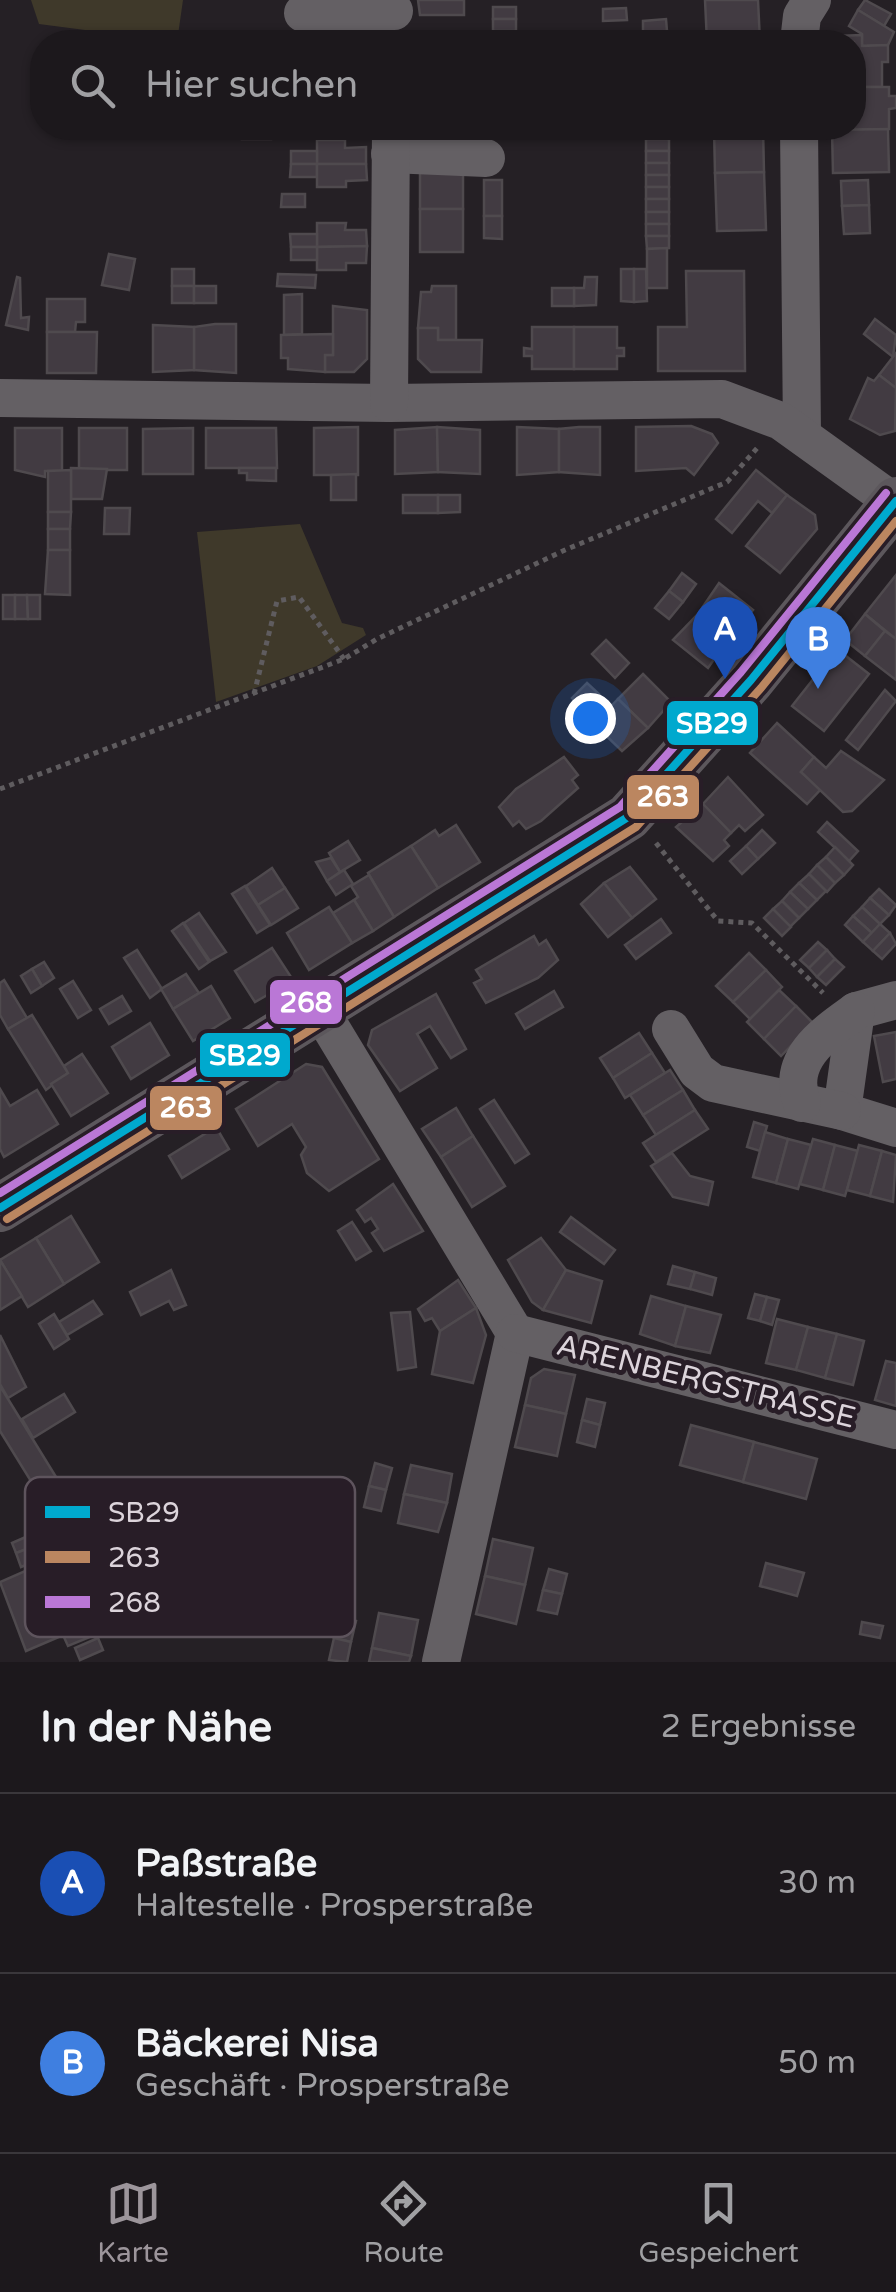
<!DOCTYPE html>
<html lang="de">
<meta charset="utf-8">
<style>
:root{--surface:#1c181c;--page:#252125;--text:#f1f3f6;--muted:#a0a0a3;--line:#3a373b;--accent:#9c959b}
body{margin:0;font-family:"Varela Round",sans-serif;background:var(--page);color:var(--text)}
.you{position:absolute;left:590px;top:718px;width:35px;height:35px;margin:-25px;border:8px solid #fff;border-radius:50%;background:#1a73e8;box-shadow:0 0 0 15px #1a73e833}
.badge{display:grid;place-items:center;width:65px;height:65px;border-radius:50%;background:var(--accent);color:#fff;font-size:32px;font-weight:700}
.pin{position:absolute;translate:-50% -82px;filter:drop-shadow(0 2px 5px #0008)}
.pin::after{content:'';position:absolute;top:52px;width:35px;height:30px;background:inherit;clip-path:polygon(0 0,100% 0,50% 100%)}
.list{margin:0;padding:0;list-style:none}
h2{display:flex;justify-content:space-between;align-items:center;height:130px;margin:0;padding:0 40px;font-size:42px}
h2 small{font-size:32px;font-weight:400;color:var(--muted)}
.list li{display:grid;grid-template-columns:65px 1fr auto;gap:30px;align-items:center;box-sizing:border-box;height:180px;padding:0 40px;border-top:2px solid var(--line)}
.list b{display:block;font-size:38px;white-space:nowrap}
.list p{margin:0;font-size:32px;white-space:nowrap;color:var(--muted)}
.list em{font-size:32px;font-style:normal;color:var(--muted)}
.icon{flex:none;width:55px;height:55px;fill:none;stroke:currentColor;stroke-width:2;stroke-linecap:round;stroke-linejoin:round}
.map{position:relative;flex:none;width:896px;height:1662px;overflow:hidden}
.search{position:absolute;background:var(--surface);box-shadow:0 2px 8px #0004;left:30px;right:30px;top:30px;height:110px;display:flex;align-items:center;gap:25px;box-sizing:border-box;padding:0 35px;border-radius:40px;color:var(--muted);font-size:38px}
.sheet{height:490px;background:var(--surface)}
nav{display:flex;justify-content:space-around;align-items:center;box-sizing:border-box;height:140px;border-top:2px solid var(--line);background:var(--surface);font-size:28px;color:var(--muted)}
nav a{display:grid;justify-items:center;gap:5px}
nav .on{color:var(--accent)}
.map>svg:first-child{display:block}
.green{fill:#3f392a}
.building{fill:#423b42;stroke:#4f4a4e;stroke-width:2.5}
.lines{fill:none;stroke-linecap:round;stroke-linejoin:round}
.path{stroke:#5f5c5f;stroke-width:5;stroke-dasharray:5 5;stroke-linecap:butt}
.minor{stroke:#646064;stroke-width:38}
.major{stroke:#5c575c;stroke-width:48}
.bus-1-casing{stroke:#281d27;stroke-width:15}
.bus-2-casing{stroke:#281d27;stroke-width:15}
.bus-3-casing{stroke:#281d27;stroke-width:15}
.bus-1{stroke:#00a9ce;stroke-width:8}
.bus-2{stroke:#bb8660;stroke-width:8}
.bus-3{stroke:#ba77d6;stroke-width:8}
.labels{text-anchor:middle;stroke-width:10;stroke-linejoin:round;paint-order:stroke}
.street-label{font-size:30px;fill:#dcd4db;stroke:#281d27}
.key{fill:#281d27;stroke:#5e545d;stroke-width:2.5}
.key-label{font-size:28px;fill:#dcd4db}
.line-badge{stroke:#281d27;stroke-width:4}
.badge-label{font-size:28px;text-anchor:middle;font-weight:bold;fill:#fff}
</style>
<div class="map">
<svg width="896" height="1662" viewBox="0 0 896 1662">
<rect width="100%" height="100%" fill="#252025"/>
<g class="green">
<polygon points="31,0 183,0 177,42 39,24"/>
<polygon points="300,524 342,623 363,628 366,635 317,666 216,702 197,532"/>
</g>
<g class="building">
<polygon points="418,0 464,0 464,15 420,15"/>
<polygon points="705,0 758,0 760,42 707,42"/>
<polygon points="865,0 891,14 884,26 858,10"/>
<rect x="493" y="7" width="23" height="12"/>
<polygon points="626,8 627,20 603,21 603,9"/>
<polygon points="858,10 894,32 888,45 862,46 862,34 849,26"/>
<polygon points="305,19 345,19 346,42 305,42"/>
<rect x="493" y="19" width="23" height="12"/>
<polygon points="666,19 667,31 643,32 643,21"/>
<polygon points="667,31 667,42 644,42 643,32"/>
<rect x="269" y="34" width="36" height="8"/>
<polygon points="862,35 862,46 888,45 888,62 882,62 882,87 854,87 854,42 836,42 836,36"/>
<polygon points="854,87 889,87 889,96 896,96 896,108 889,109 889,129 839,130 854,128"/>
<rect x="242" y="128" width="29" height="11"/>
<polygon points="420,128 465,128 465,133 435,136 420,133"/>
<rect x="646" y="128" width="23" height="11"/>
<polygon points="714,128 763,128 764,172 715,173"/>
<polygon points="888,129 889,172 833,173 832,130"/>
<rect x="646" y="139" width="23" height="12"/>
<polygon points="317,140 345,140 345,148 366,147 366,164 317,164"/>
<rect x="291" y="151" width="26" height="13"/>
<rect x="646" y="151" width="23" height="12"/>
<rect x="646" y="163" width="23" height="12"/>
<polygon points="291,164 317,164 317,177 290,177"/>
<polygon points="317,164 366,164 367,180 346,181 346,187 317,187"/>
<rect x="420" y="167" width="43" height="42"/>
<polygon points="764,172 766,230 717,231 715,173"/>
<rect x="646" y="175" width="23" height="12"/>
<rect x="484" y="180" width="18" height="36"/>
<polygon points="868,180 869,205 842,206 841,181"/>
<rect x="646" y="187" width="23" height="12"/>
<polygon points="282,194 305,194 305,207 281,207"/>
<rect x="646" y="199" width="23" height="13"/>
<polygon points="869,205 870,233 844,234 842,206"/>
<rect x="420" y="209" width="43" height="43"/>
<rect x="646" y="212" width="23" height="12"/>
<polygon points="484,216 502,216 502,239 484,238"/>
<polygon points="317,223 346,223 345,230 366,230 367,246 317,247"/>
<rect x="646" y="224" width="23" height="12"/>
<polygon points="290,234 317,234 317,247 291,247"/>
<polygon points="646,236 669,236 669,248 647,249"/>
<polygon points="367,246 366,263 346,263 346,270 317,270 317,247"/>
<rect x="291" y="247" width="26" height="13"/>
<polygon points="667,248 667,288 647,288 647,249"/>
<polygon points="109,254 135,259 129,290 102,285"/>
<rect x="172" y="269" width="22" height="17"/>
<polygon points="621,269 634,269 634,302 621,301"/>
<polygon points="634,269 646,269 647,301 634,302"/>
<polygon points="686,271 744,271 745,371 658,371 658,327 687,327"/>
<polygon points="278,274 316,275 315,288 277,286"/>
<polygon points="17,277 20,278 21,318 29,317 28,330 6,325"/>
<polygon points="585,277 597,277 596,305 574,306 574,288 584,288"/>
<rect x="172" y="286" width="22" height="17"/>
<rect x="194" y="286" width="22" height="17"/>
<polygon points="432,286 456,286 456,340 438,340 438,328 418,328 421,292 431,292"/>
<rect x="552" y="288" width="22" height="18"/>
<polygon points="302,294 302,334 284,335 284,295"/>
<polygon points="47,299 85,299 85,322 76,322 75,332 47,332"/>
<polygon points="333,306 367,310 367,359 354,372 325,372 325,355 333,355"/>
<polygon points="875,319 896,335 893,357 864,334"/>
<polygon points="215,324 236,324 236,373 194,370 194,327"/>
<polygon points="153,325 194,327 194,370 153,372"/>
<polygon points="532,327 574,327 574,369 532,369 532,356 524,356 524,348 532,349"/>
<polygon points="574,327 617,327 617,348 624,348 624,356 617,356 617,369 574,369"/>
<polygon points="418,328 438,328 438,340 482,340 481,372 431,372 418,359"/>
<polygon points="47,332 97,332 96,373 47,373"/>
<polygon points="333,334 333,355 325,355 325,372 288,369 288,358 281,358 281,335"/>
<polygon points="896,353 896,388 879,375"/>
<polygon points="879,375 896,388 895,431 880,435 850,419 868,378 874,381"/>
<polygon points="691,426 712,434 718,443 694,475 686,468 636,471 636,427"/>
<polygon points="358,427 358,475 314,475 314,428"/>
<polygon points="437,427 438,472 395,474 395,430"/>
<polygon points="437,427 480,430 480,474 438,472"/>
<polygon points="517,427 559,429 559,472 517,475"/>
<polygon points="579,427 600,427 600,475 559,472 559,429"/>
<polygon points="15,428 62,428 62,471 45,471 45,477 15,470"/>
<rect x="79" y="428" width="48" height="42"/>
<polygon points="193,428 193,474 143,474 143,429"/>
<polygon points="206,428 276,428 277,468 206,468"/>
<polygon points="71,468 107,469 102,499 71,499"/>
<polygon points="239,468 276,468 276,481 247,480 247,473 239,473"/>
<polygon points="71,470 71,512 48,512 48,471"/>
<polygon points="756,470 787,495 772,513 758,501 732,533 716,519"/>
<polygon points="356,474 356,500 331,500 331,475"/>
<rect x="403" y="495" width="35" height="18"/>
<polygon points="438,495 460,495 460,512 438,513"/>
<polygon points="787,495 815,515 817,529 780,573 746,546"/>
<polygon points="105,508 130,508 129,534 104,534"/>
<polygon points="48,512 71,512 70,529 48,529"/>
<rect x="48" y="529" width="22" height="21"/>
<polygon points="48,550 70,550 70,595 45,594"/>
<polygon points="682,573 696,584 683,602 669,591"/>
<polygon points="896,575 896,639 865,614"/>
<polygon points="719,583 753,610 729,638 698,614"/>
<polygon points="669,591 683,602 669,619 655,608"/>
<rect x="3" y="595" width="12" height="24"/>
<polygon points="15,595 27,595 28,619 15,619"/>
<polygon points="27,595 40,595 40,619 28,619"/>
<polygon points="698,614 729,638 708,668 673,640"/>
<polygon points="865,614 885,631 865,656 845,640"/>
<polygon points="885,631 896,639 896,680 865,656"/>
<polygon points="606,640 629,663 615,678 592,654"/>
<polygon points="837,649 869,674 824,731 792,706"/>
<polygon points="643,674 671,702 648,728 618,699"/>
<polygon points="587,683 599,694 584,711 572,698"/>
<polygon points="885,690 896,701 858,750 846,740"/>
<polygon points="618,699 648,728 622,751 594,724"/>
<polygon points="777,723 814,757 801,772 821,789 807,804 750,753"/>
<polygon points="841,751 884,780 852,811 843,812 801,772 814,757 826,768"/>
<polygon points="564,757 578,775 572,780 578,788 541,821 526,829 519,821 513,826 499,807 516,789"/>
<polygon points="728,777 763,815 745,831 739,825 731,833 703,804"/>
<polygon points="703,804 731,833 724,840 729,846 713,861 676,827"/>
<polygon points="827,822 858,851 849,861 818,832"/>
<polygon points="456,825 480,862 438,888 411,846 435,830 439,836"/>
<polygon points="762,830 775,843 758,859 746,846"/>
<polygon points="348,841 360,860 340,872 329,853"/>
<polygon points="411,846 438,888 394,917 368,873"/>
<polygon points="746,846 758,859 742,874 730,861"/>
<polygon points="835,847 853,865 844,875 826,857"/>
<polygon points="826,857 844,875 835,883 817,865"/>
<polygon points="331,858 340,872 327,881 316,862"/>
<polygon points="817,865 835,883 827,892 809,874"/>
<polygon points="630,867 656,899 632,918 604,883"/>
<polygon points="272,868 285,888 258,905 246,886"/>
<polygon points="344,870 353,884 336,895 327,881"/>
<polygon points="809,874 826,891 817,900 799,883"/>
<polygon points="369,875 394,917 373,931 354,900 358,897 351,886"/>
<polygon points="604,883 632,918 608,937 581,904"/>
<polygon points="799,883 817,900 808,909 790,892"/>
<polygon points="245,886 270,925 257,933 232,894"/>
<polygon points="285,888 298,908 271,925 258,905"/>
<polygon points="879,889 896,905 889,915 870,898"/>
<polygon points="790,892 808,909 799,918 782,901"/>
<polygon points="870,898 889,915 880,924 862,907"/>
<polygon points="354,900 373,931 352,943 333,913"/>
<polygon points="782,901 799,918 790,927 773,909"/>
<polygon points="329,907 352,943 309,970 287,933"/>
<polygon points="862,907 880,924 872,933 853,916"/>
<polygon points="773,909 791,927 782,936 764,918"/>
<polygon points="199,913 226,952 210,961 184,923"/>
<polygon points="853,916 872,933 863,942 845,925"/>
<polygon points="661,919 671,933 636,959 625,945"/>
<polygon points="183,923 209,962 199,969 172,931"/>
<polygon points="880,924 890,933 873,951 863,942"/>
<polygon points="890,933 896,944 882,959 873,951"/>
<polygon points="534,936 539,945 546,940 558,960 538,978 486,1003 474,983 482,979 476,970"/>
<polygon points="818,942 827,950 809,968 800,960"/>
<polygon points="272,948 293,980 255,1002 235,971"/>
<polygon points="137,950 162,989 150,998 124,958"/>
<polygon points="827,950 835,959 817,977 809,968"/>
<polygon points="749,953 766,970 733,1002 716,986"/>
<polygon points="835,959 844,967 826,985 817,977"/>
<polygon points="44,962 54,978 42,986 32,969"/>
<polygon points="32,969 42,986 31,993 21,976"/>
<polygon points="766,970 782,987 750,1019 733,1002"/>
<polygon points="186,974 199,993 173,1009 161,989"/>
<polygon points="4,980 27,1018 8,1029 0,1015 0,983"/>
<polygon points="73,981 91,1010 78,1018 60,989"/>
<polygon points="211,986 230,1018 193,1041 173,1009"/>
<polygon points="779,990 796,1006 764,1039 747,1022"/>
<polygon points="554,991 563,1007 525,1029 516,1014"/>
<polygon points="436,994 466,1049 451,1058 430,1026 417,1034 437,1068 400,1091 368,1045 372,1030"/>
<polygon points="122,996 131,1011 109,1024 100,1009"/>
<polygon points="796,1006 813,1023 781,1056 764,1039"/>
<polygon points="32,1015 68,1073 46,1090 8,1029"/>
<polygon points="150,1023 169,1055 131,1079 112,1047"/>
<polygon points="896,1032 896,1079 883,1082 874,1036"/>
<polygon points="639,1033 652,1053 613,1078 600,1058"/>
<polygon points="652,1053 665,1073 625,1098 613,1078"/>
<polygon points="82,1054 108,1093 71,1116 51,1084 68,1073 64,1066"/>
<polygon points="306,1064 322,1067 379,1159 329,1191 307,1173 301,1155 306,1147 292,1124 258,1146 236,1109"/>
<polygon points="670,1070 683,1090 643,1115 630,1095"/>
<polygon points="0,1089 10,1106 37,1090 58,1124 4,1157 0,1149"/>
<polygon points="683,1090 695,1110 656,1135 643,1115"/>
<polygon points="494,1100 529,1154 515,1163 480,1109"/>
<polygon points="456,1108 473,1136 441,1157 422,1129"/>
<polygon points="695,1110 708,1129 656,1162 643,1143"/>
<polygon points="754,1122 767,1126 760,1151 747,1147"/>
<polygon points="216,1127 229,1149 182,1178 169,1156"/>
<polygon points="765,1132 788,1139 776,1183 753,1177"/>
<polygon points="473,1136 505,1186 472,1207 441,1157"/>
<polygon points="788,1139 811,1145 798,1189 776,1183"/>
<polygon points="813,1139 835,1145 823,1190 800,1184"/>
<polygon points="835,1145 858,1151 845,1196 823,1190"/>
<polygon points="859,1145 882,1151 870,1196 847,1190"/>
<polygon points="882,1151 896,1155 893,1202 870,1196"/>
<polygon points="672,1153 690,1176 713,1182 708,1205 673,1197 660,1179 651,1166"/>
<polygon points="393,1184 423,1231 384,1251 372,1233 378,1229 371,1218 365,1222 357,1210"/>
<polygon points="71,1216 99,1262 64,1284 36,1238"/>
<polygon points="571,1217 615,1250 604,1264 560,1232"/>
<polygon points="352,1222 371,1251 356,1260 338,1231"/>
<polygon points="36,1238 64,1284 28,1307 0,1260"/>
<polygon points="541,1238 566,1270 543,1310 532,1302 508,1260"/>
<polygon points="0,1260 22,1296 0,1310"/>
<polygon points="673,1266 695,1272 690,1289 668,1284"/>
<polygon points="171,1270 186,1305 174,1310 169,1301 141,1315 130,1292"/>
<polygon points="566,1270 602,1281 591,1323 543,1310"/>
<polygon points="695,1272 716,1278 712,1295 690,1289"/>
<polygon points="458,1280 476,1308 440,1331 432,1318 425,1321 418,1309"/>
<polygon points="755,1294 767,1297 760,1321 748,1318"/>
<polygon points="651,1296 686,1306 675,1346 640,1334"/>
<polygon points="767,1297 779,1300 772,1325 760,1321"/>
<polygon points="93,1301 102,1314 67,1335 59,1322"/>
<polygon points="686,1306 721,1315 710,1353 675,1346"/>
<polygon points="476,1308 486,1335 473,1383 432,1374 440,1331"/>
<polygon points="410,1312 416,1367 398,1370 391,1313"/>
<polygon points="54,1314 69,1339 54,1349 39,1324"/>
<polygon points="777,1319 808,1327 796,1370 766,1363"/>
<polygon points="808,1327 837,1334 825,1378 796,1370"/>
<polygon points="837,1334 864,1341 853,1385 825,1378"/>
<polygon points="0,1335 26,1387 8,1398 0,1384"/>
<polygon points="886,1361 896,1363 896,1406 875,1400"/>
<polygon points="544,1369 575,1375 566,1414 525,1405 531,1378"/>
<polygon points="0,1386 64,1490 42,1499 0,1431"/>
<polygon points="64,1394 75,1412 33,1438 22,1419"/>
<polygon points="587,1399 605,1403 600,1425 582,1420"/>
<polygon points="525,1405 566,1414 557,1456 515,1447"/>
<polygon points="582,1420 600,1425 595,1447 577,1442"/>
<polygon points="691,1425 754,1442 743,1482 680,1465"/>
<polygon points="754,1442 817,1459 806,1499 743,1482"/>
<polygon points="375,1463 392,1468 386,1490 369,1486"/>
<polygon points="411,1465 452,1474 447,1503 404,1494"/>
<polygon points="369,1486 386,1490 381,1511 364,1507"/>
<polygon points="404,1494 447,1503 438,1532 398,1523"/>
<polygon points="35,1533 40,1544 16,1553 12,1543"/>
<polygon points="493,1539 533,1548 525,1585 485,1576"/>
<polygon points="40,1544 45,1557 21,1567 16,1553"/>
<polygon points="766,1563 804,1573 797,1596 760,1586"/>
<polygon points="39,1565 68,1633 26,1651 0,1582"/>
<polygon points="549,1569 567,1574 562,1594 543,1590"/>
<polygon points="485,1576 525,1585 516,1624 476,1614"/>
<polygon points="543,1590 562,1594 557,1614 538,1610"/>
<polygon points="379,1613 418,1620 411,1656 372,1648"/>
<polygon points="339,1617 356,1621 351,1642 334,1638"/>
<polygon points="862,1622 883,1626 880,1638 860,1634"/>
<polygon points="87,1625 92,1636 68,1646 63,1635"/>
<polygon points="98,1638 103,1650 80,1660 75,1648"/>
<polygon points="334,1638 351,1642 347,1662 329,1660"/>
<polygon points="372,1648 411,1656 409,1662 369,1662"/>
</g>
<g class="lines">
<g class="path">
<polyline points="254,694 277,601 299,597 344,659"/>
<polyline points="0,789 344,659 377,639 565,550 727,482 759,446"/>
<polyline points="656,843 718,921 752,923 823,993"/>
</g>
<g class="minor">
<polyline points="303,13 394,11"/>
<polyline points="799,42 802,16 812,0"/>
<polyline points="799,128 802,434"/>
<polyline points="390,154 486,158"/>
<polyline points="0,398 389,403 722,399 781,421 895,503"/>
<polyline points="389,403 391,128"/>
<polyline points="896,1000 856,1011 842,1111 896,1128"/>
<polyline points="320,1010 515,1333 441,1662"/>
<polyline points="671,1029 697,1071 713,1083 842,1111"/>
<path d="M802,1103C786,1059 824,1034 856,1011"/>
<polyline points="515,1333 896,1430"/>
</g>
<polyline class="major" points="0,1208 628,817 751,680 896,501"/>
<defs>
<polyline id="bus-1" points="0,1208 628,817 751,680 896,501"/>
<polyline id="bus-2" points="7,1219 636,827 761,688 896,521"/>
<polyline id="bus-3" points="0,1193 620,807 741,672 886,493"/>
</defs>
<use href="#bus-1" class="bus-1-casing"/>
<use href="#bus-2" class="bus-2-casing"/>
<use href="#bus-3" class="bus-3-casing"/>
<use href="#bus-1" class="bus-1"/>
<use href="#bus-2" class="bus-2"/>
<use href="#bus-3" class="bus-3"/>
</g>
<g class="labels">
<g class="street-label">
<text transform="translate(706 1381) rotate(14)" y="10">ARENBERGSTRASSE</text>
</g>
</g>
<rect x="25" y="1477" width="330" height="160" rx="15" class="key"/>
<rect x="45" y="1506" width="45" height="12" fill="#00a9ce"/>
<rect x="45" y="1551" width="45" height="12" fill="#bb8660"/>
<rect x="45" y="1596" width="45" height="12" fill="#ba77d6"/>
<g class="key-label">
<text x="108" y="1522">SB29</text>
<text x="108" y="1567">263</text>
<text x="108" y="1612">268</text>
</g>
<g class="line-badge">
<rect x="665" y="699" width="95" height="48" rx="10" fill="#00a9ce"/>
<rect x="625" y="773" width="76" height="48" rx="10" fill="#bb8660"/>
<rect x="268" y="978" width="76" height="48" rx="10" fill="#ba77d6"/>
<rect x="198" y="1031" width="94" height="48" rx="10" fill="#00a9ce"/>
<rect x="148" y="1084" width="76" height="48" rx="10" fill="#bb8660"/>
</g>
<g class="badge-label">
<text x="712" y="733">SB29</text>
<text x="663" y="806">263</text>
<text x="306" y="1012">268</text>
<text x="245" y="1065">SB29</text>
<text x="186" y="1117">263</text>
</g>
</svg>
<div class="you"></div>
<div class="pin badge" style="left:725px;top:679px;background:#1a4fb4">A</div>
<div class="pin badge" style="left:818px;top:689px;background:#3f7fe0">B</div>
<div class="search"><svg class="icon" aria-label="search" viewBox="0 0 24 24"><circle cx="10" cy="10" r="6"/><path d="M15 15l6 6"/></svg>Hier suchen</div>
</div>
<section class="sheet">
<h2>In der Nähe<small>2 Ergebnisse</small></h2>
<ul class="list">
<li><span class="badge" style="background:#1a4fb4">A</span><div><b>Paßstraße</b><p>Haltestelle · Prosperstraße</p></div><em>30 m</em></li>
<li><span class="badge" style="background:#3f7fe0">B</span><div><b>Bäckerei Nisa</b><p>Geschäft · Prosperstraße</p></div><em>50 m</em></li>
</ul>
</section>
<nav>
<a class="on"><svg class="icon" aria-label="map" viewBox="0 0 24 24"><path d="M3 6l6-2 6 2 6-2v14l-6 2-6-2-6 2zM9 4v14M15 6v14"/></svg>Karte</a>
<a><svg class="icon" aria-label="directions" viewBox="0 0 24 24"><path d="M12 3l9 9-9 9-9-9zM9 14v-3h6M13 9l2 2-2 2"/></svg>Route</a>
<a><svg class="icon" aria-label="saved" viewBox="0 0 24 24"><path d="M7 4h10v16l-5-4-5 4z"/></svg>Gespeichert</a>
</nav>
